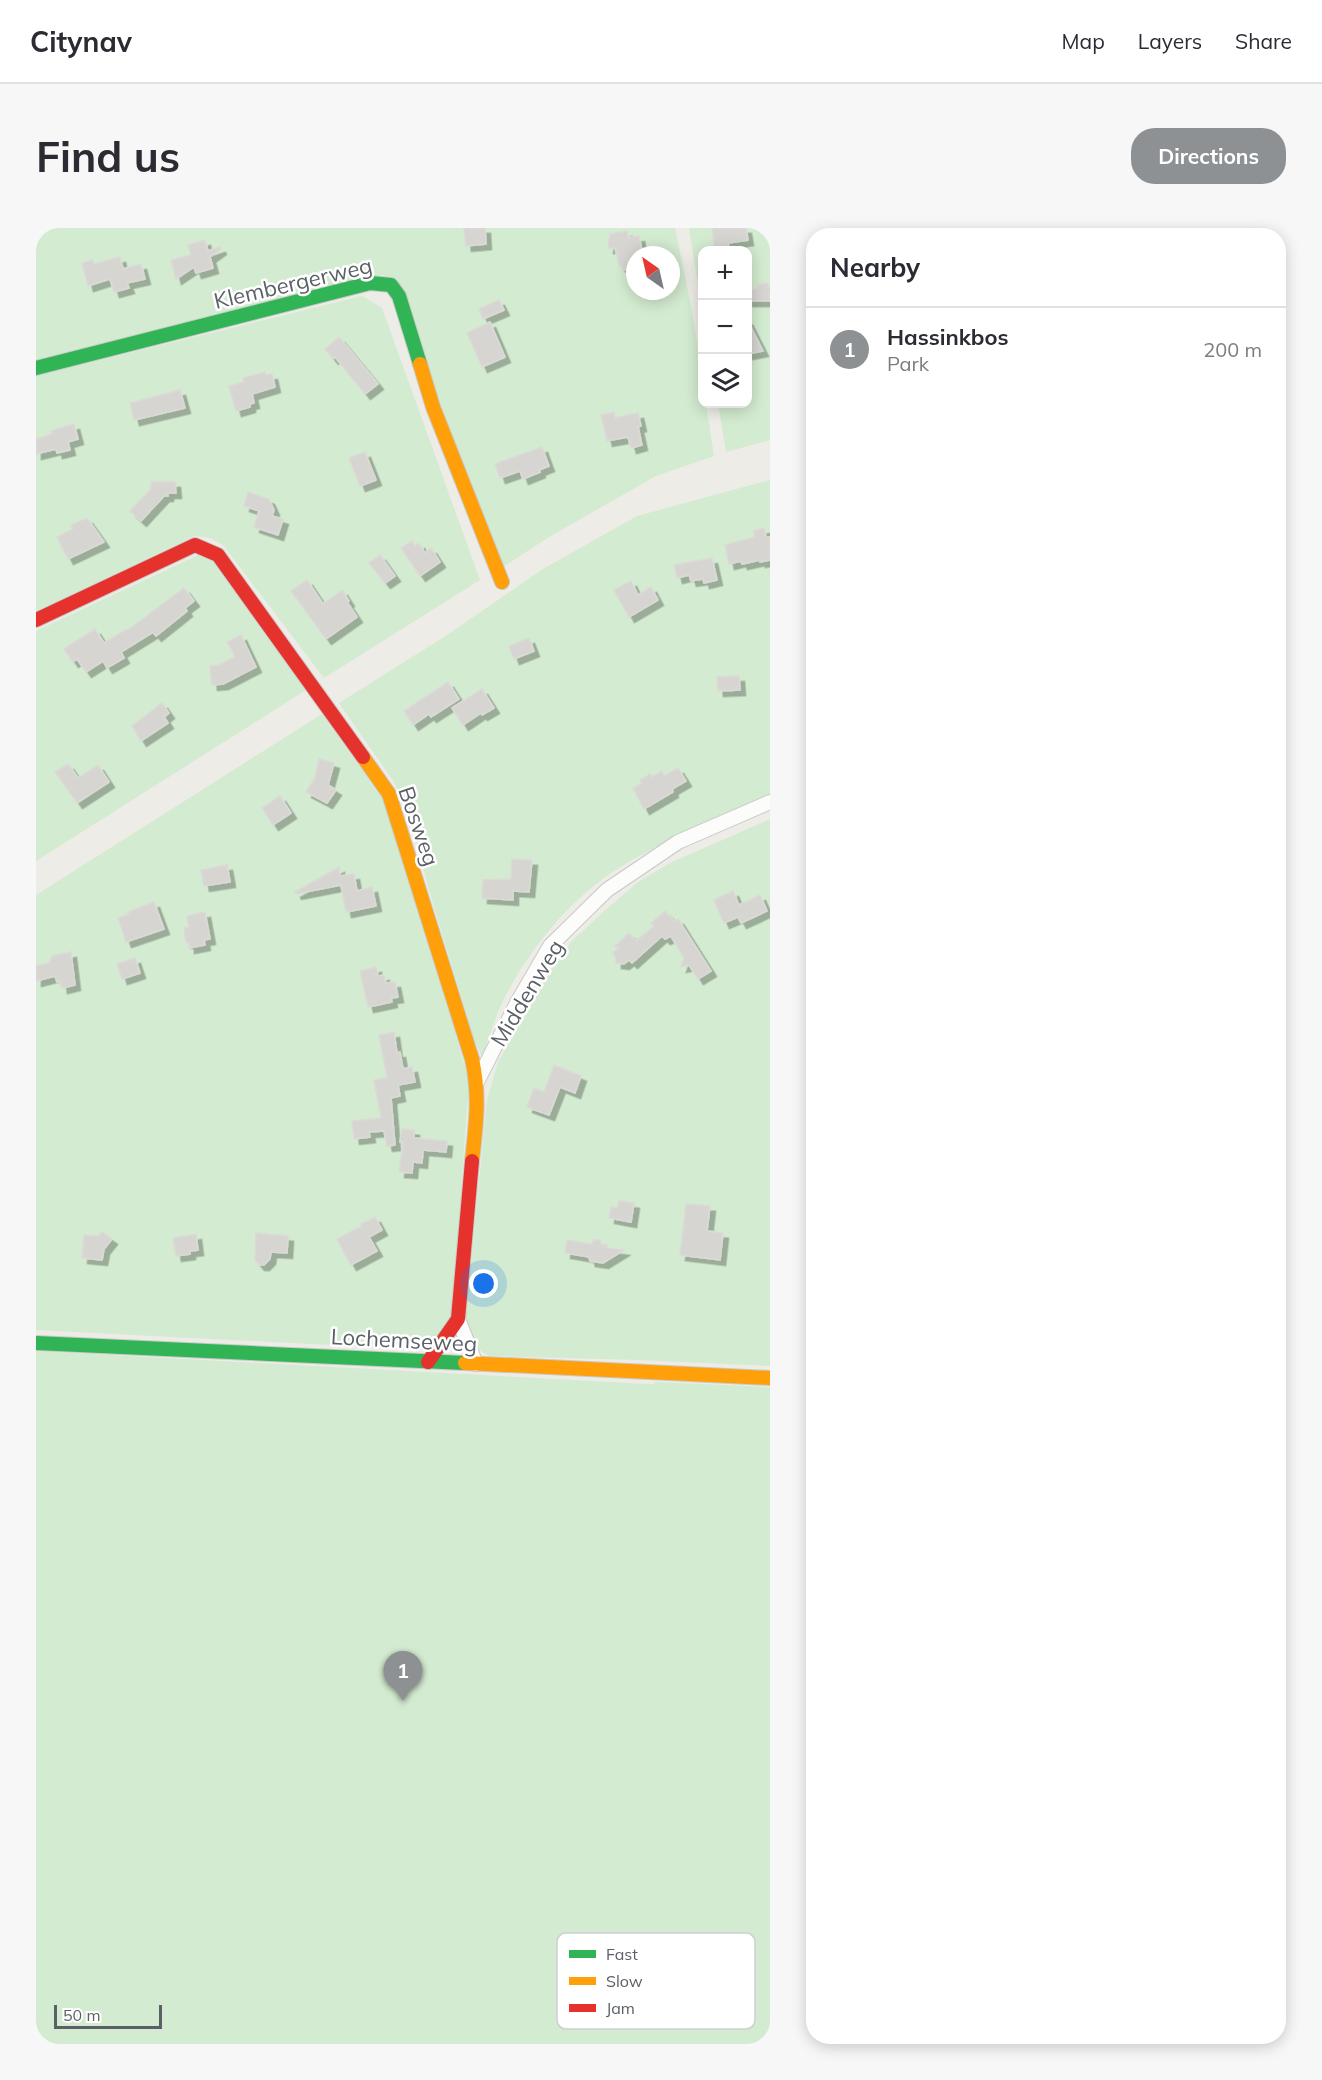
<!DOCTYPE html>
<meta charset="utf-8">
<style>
:root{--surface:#fff;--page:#f7f7f7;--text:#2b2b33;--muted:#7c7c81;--line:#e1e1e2;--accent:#8e9193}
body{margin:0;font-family:Mulish,sans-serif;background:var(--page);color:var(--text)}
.controls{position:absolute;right:18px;top:18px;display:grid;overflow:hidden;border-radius:12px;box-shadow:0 3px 15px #0003}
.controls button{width:54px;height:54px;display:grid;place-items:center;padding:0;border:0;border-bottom:2px solid var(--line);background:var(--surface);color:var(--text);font:30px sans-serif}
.compass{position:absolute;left:590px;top:18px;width:54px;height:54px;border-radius:50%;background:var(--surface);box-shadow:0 3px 15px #0003;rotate:326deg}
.scale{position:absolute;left:18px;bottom:15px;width:108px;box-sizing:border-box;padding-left:6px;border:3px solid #5b6066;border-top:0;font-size:16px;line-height:21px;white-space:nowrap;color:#5b6066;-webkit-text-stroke:4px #fff;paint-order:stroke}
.you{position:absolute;left:448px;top:1056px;width:21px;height:21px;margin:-15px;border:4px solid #fff;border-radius:50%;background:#1a73e8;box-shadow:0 0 0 9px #1a73e833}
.badge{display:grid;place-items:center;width:39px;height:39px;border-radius:50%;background:var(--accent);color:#fff;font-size:20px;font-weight:700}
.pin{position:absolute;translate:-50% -50px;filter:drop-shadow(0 2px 3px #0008)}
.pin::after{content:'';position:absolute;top:32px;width:21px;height:18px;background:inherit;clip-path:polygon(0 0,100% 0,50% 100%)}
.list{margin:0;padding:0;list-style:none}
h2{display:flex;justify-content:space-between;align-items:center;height:78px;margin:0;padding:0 24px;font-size:26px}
h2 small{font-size:20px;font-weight:400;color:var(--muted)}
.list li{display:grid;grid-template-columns:39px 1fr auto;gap:18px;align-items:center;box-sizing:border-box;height:84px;padding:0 24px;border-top:2px solid var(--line)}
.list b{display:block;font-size:22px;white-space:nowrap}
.list p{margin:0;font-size:20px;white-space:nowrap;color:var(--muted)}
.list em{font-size:20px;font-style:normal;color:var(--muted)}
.icon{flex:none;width:33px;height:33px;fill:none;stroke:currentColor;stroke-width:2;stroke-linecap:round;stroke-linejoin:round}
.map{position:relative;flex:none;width:734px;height:1816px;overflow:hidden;border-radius:24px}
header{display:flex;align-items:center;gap:36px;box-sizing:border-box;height:84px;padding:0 30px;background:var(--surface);border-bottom:2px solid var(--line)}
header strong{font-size:28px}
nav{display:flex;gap:33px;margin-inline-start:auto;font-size:21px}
.intro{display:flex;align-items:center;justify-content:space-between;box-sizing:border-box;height:144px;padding:0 36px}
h1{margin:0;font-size:42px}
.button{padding:15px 27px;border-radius:24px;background:var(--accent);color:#fff;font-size:21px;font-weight:700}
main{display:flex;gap:36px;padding:0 36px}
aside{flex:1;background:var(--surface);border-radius:24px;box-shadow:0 3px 15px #0003}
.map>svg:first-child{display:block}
.green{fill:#d3ebd0;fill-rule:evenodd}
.building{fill:#d6d5d1;stroke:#dcdad6;stroke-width:1.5;filter:url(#shadow)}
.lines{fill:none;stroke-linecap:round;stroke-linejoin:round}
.street-casing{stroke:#c8c9c8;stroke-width:16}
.fast-casing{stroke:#c8cac8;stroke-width:16}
.slow-casing{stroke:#c8cac8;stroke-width:16}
.jam-casing{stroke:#c8cac8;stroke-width:16}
.street{stroke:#fcfcfb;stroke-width:14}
.fast{stroke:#30b455;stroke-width:14}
.slow{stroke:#ff9f0a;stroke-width:14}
.jam{stroke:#e5322d;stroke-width:14}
.labels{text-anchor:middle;stroke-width:5;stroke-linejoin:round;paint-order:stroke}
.street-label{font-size:22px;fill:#5b6066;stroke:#fff}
.key{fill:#fff;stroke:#cecfd1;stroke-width:1.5}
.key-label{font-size:16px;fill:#5b6066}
</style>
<header>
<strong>Citynav</strong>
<nav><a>Map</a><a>Layers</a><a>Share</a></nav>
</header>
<div class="intro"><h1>Find us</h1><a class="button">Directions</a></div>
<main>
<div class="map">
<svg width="734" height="1816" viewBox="0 0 734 1816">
<defs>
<filter id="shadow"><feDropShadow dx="5.5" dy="5.5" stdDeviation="0" flood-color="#0004"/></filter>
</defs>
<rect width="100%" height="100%" fill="#edece6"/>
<g class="green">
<path d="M0,0H639C650,55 666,119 666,176H670L678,228L620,248L513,309L467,339L356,50L347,47L333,50L0,135ZM599,27H635V63H599Z"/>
<polygon points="653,0 734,0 734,212 690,224 682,176 712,176 712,22 666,22 666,81"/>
<polygon points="326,68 346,80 444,352 288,450 187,317 174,310 158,308 0,383 0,148"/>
<path d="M734,252V568C698,580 664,596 630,614C615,622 600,629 586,638C537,668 498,715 471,765C460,785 454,808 446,829L438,811L392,659L376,595L358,554L303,475L408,409L507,341L601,288Z"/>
<polygon points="162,327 176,333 270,462 0,633 0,403"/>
<polygon points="286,486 346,570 419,804 433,854 416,1087 394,1122 0,1102 0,667"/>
<path d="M734,591V1138L604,1132L453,1128C434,1118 433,1107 430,1087L451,872L462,834L512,748L535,714L567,684L602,654L634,635Z"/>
<polygon points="0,1123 611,1156 618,1156 619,1154 734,1159 734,1816 0,1816"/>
</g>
<g class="building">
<polygon points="428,0 449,0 450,16 430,18"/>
<polygon points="676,0 710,0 712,12 692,15 693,20 679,22"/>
<polygon points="591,3 592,10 603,8 607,27 599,27 595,39 588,42 583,37 579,20 572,20 574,6"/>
<polygon points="169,12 172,23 184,19 185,21 174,29 177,40 160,45 158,39 140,51 135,32 155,27 152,17"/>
<polygon points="84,29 87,41 105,36 109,51 91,55 93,60 78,64 74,51 52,58 46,35 57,32 58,36"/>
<polygon points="732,55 734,73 711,73 711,62 721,61 721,57"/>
<polygon points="463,72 468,82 447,91 443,81"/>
<polygon points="711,91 727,123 711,126"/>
<polygon points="454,94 469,129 446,139 431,105"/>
<polygon points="303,109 342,156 329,166 299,129 297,131 289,121"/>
<polygon points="229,144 230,147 236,146 239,159 216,166 218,175 214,176 214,179 200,183 193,158 208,154 207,150"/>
<polygon points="144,162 149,180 98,192 94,175"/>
<polygon points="578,184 579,190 602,185 605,198 602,199 606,217 595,220 592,209 571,213 565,187"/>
<polygon points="38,196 42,211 32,214 34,222 21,225 20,221 0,226 0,211 16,206 15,203"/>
<polygon points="506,219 513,238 503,242 504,244 487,251 484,243 464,250 459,236"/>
<polygon points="329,224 340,252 324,258 313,230"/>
<polygon points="115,254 139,254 140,265 132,265 132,268 128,268 105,293 94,283 115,261"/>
<polygon points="212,264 233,271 238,282 236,288 247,291 242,307 218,299 223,283 208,278"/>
<polygon points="51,290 68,314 32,331 21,309 37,301 35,297"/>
<polygon points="728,300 730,309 734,309 734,332 724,334 724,332 706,336 705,333 693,336 689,317 719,309 717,303"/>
<polygon points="376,313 379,318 383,315 389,325 395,320 404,334 384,348 365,320"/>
<polygon points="344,327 359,348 349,355 333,335"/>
<polygon points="676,330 681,352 668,355 667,351 655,353 653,347 641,350 638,337"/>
<polygon points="271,352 287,376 306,362 313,373 311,374 321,389 290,411 255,363"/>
<polygon points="595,353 602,367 615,359 622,372 593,389 578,362"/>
<polygon points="148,360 158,373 149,380 151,383 120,408 117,404 85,424 88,430 71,440 67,433 50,444 41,431 37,434 28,421 59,401 68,415 91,401 92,402"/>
<polygon points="205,407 220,439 187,456 176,457 174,438 183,437 199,429 191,414"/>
<polygon points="493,410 498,423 478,431 473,418"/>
<polygon points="703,448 704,462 682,463 681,449"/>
<polygon points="412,454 423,471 395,489 393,486 377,497 368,483"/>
<polygon points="446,461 458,480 446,487 445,485 427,497 416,480"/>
<polygon points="126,475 133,485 128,489 132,495 105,513 96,498"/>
<polygon points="283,531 298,535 292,557 300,562 291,575 270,564 279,550"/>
<polygon points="32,536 42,550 62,537 73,554 41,575 19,544"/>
<polygon points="642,540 650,553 636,561 637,564 608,581 597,560 606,555 604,552 614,546 616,549 626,543 628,548"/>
<polygon points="244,568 255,585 237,597 226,580"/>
<polygon points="476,631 496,632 493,664 477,663 477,672 446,670 447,652 475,651"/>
<polygon points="191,637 194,654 168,658 165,642"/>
<polygon points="303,639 304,648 318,646 321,663 336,659 340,678 310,684 305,657 260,666 259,664"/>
<polygon points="697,663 703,677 724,667 731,683 705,695 702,689 688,695 678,672"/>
<polygon points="118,674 128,701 90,714 82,690 93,686 92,684"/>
<polygon points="629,683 639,694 642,691 675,743 662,751 653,737 645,739 648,730 635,708 629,711 626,708 596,735 593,732 588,736 580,735 580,730 577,725 582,720 579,718 593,705 600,713 618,698 615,695"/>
<polygon points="169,684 174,711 168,712 169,717 153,720 153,715 150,715 148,700 153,699 151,688"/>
<polygon points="35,724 39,757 26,760 25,753 21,754 19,748 0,753 0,738 13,735 16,728"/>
<polygon points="99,730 104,745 86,751 81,736"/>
<polygon points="340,739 342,748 348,747 350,755 359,754 362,769 355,770 356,774 332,779 324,743"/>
<polygon points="358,804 361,825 364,824 367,841 376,839 379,854 362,857 364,868 355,870 359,917 351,918 348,903 333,904 334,909 318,911 316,893 345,890 338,852 351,850 343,807"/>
<polygon points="518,837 545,848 539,865 524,859 513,887 491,879 498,860 508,864"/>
<polygon points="366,901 378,902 378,910 411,913 410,924 387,922 386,935 377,934 376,945 363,944 367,914 364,914"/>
<polygon points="583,973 598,975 595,994 573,990 575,979 581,980"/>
<polygon points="650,976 674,978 671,1003 687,1005 684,1032 644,1027"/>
<polygon points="339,989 346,1002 333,1009 341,1023 315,1037 301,1011 326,998 325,996"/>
<polygon points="66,1004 76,1011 68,1021 66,1032 46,1030 48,1007 63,1008"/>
<polygon points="220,1005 252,1008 251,1025 235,1024 234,1031 228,1037 223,1037 219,1032"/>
<polygon points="160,1006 162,1022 154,1023 154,1026 140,1028 137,1010"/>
<polygon points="531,1012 555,1016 558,1012 564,1012 566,1017 571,1017 571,1020 588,1022 567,1035 554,1033 553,1029 529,1025"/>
</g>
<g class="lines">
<defs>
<g id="street">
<polyline points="441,854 481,775 514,718 571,662 642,614 734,574"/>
<polyline points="422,1091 440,1136"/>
</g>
<g id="fast">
<polyline points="0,140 334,55 355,57 363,68 384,136"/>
<polyline points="0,1115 429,1135"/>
</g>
<g id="slow">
<polyline points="384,136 397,179 466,354"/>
<path d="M327,529L353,566L436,831C444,867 440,897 436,933"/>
<polyline points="429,1135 734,1150"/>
</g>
<g id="jam">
<polyline points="0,392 159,317 182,327 327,529"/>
<polyline points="392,1134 422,1091 436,933"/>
</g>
</defs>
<use href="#street" class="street-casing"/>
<use href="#fast" class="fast-casing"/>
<use href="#slow" class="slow-casing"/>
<use href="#jam" class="jam-casing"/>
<use href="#street" class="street"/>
<use href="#fast" class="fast"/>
<use href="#slow" class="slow"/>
<use href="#jam" class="jam"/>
</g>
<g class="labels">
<g class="street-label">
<text transform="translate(257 55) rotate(-13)" y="8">Klembergerweg</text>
<text transform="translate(383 598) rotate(71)" y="8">Bosweg</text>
<text transform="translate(491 765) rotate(-59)" y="8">Middenweg</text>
<text transform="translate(368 1112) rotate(3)" y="8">Lochemseweg</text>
</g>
</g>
<rect x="521" y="1705" width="198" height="96" rx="9" class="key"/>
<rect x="533" y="1722" width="27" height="8" fill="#30b455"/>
<rect x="533" y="1749" width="27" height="8" fill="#ff9f0a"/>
<rect x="533" y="1776" width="27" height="8" fill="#e5322d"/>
<g class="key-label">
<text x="570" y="1732">Fast</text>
<text x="570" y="1759">Slow</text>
<text x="570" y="1786">Jam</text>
</g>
</svg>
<div class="controls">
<button>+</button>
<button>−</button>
<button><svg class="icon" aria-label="layers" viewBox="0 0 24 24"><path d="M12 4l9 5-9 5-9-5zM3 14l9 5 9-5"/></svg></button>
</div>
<svg class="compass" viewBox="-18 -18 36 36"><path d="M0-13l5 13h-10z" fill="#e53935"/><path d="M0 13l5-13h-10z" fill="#7c7c81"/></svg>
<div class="scale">50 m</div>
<div class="you"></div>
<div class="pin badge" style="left:367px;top:1473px">1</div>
</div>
<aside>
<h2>Nearby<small></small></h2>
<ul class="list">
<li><span class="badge">1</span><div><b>Hassinkbos</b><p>Park</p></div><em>200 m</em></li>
</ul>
</aside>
</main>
